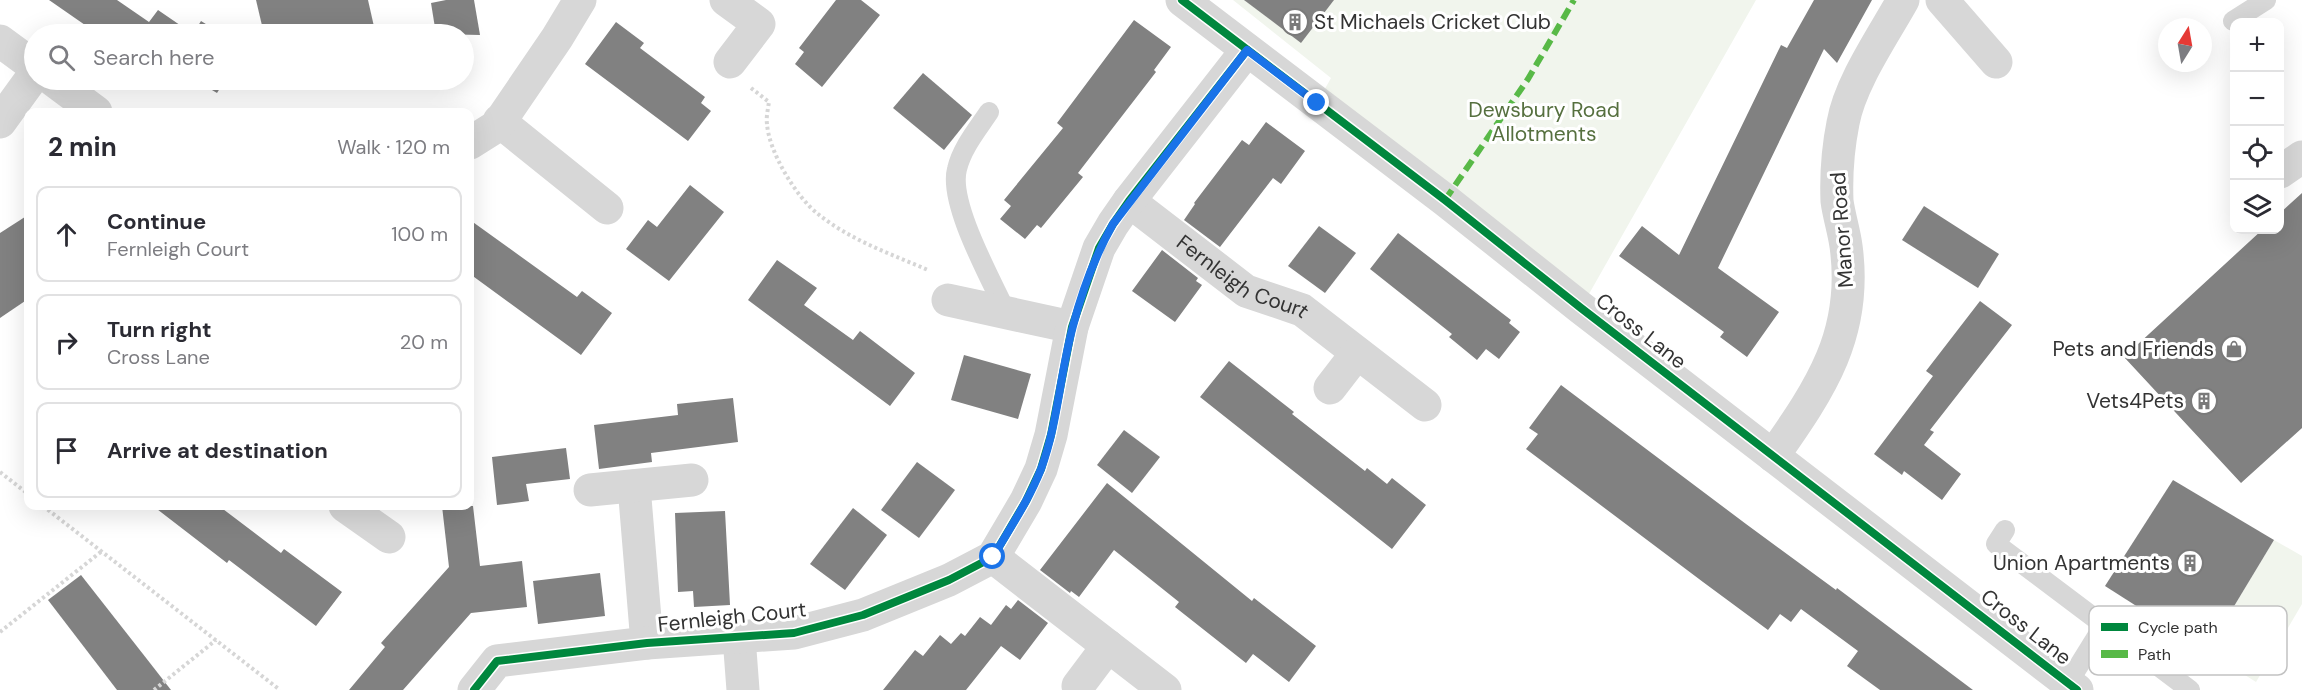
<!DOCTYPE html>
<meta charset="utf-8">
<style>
:root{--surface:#fff;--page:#f2f2f3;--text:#2b2b33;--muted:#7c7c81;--line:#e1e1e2}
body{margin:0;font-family:"DM Sans",sans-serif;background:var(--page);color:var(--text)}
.controls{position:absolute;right:18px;top:18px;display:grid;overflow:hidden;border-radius:12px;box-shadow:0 6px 24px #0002}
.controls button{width:54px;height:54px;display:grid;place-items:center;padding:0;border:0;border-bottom:2px solid var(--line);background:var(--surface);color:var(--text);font:30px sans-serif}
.compass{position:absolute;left:2158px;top:18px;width:54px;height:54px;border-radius:50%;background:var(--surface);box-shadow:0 6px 24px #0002;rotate:11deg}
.stop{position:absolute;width:18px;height:18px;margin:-14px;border:4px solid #1a73e8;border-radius:50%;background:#fff}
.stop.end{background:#1a73e8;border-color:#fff;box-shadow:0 2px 6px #0008}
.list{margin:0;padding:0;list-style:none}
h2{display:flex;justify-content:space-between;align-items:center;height:78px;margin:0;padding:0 24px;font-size:26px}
h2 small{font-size:20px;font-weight:400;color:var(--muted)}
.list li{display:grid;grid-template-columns:39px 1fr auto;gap:18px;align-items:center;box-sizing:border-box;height:96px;margin:0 12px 12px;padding:0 12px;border:2px solid var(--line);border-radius:12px}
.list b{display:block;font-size:22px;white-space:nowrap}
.list p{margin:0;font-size:20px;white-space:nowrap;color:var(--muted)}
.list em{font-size:20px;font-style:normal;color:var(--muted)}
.icon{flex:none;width:33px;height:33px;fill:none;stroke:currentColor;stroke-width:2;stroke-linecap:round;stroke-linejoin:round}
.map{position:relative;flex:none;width:2302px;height:690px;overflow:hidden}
.search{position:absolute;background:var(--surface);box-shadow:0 6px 24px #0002;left:24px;top:24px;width:450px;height:66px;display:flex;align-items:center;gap:15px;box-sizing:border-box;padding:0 21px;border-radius:33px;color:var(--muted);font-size:22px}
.panel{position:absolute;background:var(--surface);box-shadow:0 6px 24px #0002;left:24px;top:108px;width:450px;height:402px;border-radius:12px}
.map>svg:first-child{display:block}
.green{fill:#f1f5ed}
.building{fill:#818181}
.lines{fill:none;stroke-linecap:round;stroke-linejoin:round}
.path{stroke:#d6d6d6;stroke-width:4;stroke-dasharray:3 3;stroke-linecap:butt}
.lane{stroke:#d7d7d7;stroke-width:20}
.street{stroke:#d7d7d7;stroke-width:33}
.quiet{stroke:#58b947;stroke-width:6;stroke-dasharray:12 6;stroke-linecap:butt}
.cycleway-casing{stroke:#fff;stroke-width:11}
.cycleway{stroke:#00873e;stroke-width:8}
.route{stroke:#1a73e8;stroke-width:8}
.labels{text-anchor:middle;stroke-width:6;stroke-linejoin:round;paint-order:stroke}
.poi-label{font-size:21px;fill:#333;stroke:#fff;text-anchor:end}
.park-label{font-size:21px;fill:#56703f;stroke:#fff}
.street-label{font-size:21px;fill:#333;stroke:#fff}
.key{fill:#fff;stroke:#c2c2c2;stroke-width:1.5}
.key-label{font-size:16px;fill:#333}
</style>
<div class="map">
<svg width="2302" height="690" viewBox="0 0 2302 690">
<rect width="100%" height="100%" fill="#fff"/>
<g class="green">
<polygon points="1233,0 1756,0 1581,308 1317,103 1331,78"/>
<polygon points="2274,540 2302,556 2302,604 2256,682 2207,651"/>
</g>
<g class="building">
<polygon points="49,0 117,0 149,22 158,10 193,34 201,21 222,34 98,34"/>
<polygon points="256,0 368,0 375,31 358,34 264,34"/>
<polygon points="446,0 474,0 480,35 436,34 431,3"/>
<polygon points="836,0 861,0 880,15 822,87 795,64 804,52 799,48"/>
<polygon points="1244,0 1334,0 1301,43"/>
<polygon points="1814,0 1872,0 1837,63 1824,49 1718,268 1779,312 1747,357 1720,337 1724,332 1619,256 1642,226 1679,255 1781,45 1787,48"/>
<polygon points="1134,20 1171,47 1154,70 1156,72 1078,173 1083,177 1041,228 1037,225 1025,239 1000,219 1011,206 1004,200 1063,128 1057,123"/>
<polygon points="616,22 644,43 640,48 705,97 701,103 711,111 688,141 585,64"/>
<polygon points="923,73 972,115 944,150 893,108"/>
<polygon points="195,80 225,80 217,93"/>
<polygon points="1266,122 1305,151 1281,184 1273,178 1220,247 1184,220 1195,204 1194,203 1242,140 1249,145"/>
<polygon points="690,185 724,212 669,281 626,249 648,220 657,227"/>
<polygon points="2302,193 2302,428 2241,483 2124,357 2262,230 2280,230 2280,213"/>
<polygon points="1924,206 1999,254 1978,288 1902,240"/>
<polygon points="28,215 28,299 0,318 0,233"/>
<polygon points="470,220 577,297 582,291 612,313 581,355 470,274"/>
<polygon points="1319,226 1356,253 1325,293 1288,266"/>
<polygon points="1398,233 1511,320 1509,323 1520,332 1499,359 1486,349 1477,360 1449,337 1452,334 1370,269"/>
<polygon points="1162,250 1198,278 1196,281 1202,285 1175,322 1132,291"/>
<polygon points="777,260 817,288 804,305 853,340 860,331 915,373 890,406 748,300"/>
<polygon points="1980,301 2012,325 1930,430 1934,432 1924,445 1961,474 1942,500 1904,471 1902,475 1874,454 1933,376 1926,371"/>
<polygon points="964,355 1031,374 1018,419 951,400"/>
<polygon points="1229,361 1294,412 1292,414 1365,471 1367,468 1387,484 1392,478 1426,505 1392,549 1200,397"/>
<polygon points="1561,385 1746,524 1836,590 1837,588 1973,690 1880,690 1847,666 1858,651 1801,609 1791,622 1780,614 1768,630 1703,582 1526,449 1538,434 1529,428"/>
<polygon points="733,398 738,442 651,453 652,462 599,469 594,425 678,415 677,404"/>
<polygon points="1124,430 1160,457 1132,493 1097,465"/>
<polygon points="566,448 570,479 526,484 529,501 497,505 492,457"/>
<polygon points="917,462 955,490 919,538 881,510"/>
<polygon points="2173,480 2274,540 2207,651 2105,586"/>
<polygon points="1107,483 1252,601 1254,598 1316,646 1289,682 1253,654 1246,663 1175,607 1179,602 1114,550 1079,597 1071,591 1070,593 1040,570"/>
<polygon points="153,506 219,506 281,553 284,549 342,592 316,626 229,560 227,563"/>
<polygon points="442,506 473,506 480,566 522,561 527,607 471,613 403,690 349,690 385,647 381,643 449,567"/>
<polygon points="853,508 887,535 845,590 810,564"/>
<polygon points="725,511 730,605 694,607 693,591 678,592 675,513"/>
<polygon points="600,573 605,616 538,624 533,581"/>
<polygon points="81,575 150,663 171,690 117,690 48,600"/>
<polygon points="1018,600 1048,623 1020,660 1001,646 966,690 883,690 915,650 923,656 940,635 951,644 961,633 965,636 980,617 991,625 1006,605 1011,609"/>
</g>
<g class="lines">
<g class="path">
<path d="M751,88L769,102C768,109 766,117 767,124C769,152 796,197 818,214C850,240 891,254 928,270"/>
<polyline points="0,472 28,494"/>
<polyline points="43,506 280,690"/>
<polyline points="0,632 102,551"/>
<polyline points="154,690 216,640"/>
</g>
<g class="lane">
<polyline points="2233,21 2266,0"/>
<path d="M989,112C977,130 962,148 957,169C948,203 991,279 1006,312"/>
<polyline points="2005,530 1996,544 2190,690"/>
<polyline points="2068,683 2104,625"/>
</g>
<g class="street">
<polyline points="726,0 759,24 730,62"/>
<polyline points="1182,0 1445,200 1581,308 2077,690"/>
<polyline points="1942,0 1996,62"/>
<polyline points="0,41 34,66"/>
<polyline points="53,80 96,112"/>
<polyline points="499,121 607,208"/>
<polyline points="0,122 34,75"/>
<polyline points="470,143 497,126 557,38 580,0"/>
<polyline points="2280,172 2302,157"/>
<path id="s1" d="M1129,201L1246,291L1302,310L1425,405"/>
<polyline points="948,300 1072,327"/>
<polyline points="1330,388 1357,353"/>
<path d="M1773,456C1821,388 1858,333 1846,246C1844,231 1839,216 1837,201C1836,175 1838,148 1843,123C1850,83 1883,36 1903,0"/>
<polyline points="634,486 647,643"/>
<polyline points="590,490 692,480"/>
<polyline points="345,506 389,537"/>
<polyline points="993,557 1165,690"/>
<polyline points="739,637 743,690"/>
<polyline points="1078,686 1108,646"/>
<polyline points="474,690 497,661 647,643 794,633 863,615 949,580 993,557 1026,501 1041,469 1051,435 1072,327 1099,248 1113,224 1129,201 1247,50"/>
</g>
<polyline class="quiet" points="1445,200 1528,79 1574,0"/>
<defs>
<g id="cycleway">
<polyline points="1182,0 1445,200 1581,308 2077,690"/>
<polyline points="474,690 497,661 647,643 794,633 863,615 949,580 993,557 1026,501 1041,469 1051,435 1072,327 1099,248 1113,224 1129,201 1247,50"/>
</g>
</defs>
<use href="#cycleway" class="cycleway-casing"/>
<use href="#cycleway" class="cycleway"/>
</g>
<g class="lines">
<path class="route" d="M993,557C1010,528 1029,500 1041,469C1058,423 1060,373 1073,326C1082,291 1095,256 1113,224L1247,50L1317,103"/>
</g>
<defs>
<symbol id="building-ring" viewBox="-11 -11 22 22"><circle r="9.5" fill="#fff" stroke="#7a7a7a" stroke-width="1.5"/><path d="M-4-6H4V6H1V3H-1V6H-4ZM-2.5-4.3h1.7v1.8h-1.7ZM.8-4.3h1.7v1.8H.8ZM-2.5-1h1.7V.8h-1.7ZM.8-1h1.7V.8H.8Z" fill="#7a7a7a"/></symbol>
<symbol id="shop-ring" viewBox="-11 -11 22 22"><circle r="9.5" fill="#fff" stroke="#7a7a7a" stroke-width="1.5"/><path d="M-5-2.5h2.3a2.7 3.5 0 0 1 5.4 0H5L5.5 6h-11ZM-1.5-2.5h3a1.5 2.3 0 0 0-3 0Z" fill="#7a7a7a"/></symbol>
</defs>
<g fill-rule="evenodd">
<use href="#building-ring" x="1280" y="7" width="30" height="30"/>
<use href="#shop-ring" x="2219" y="334" width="30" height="30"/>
<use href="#building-ring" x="2189" y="386" width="30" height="30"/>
<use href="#building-ring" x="2175" y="548" width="30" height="30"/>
</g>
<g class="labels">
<g class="poi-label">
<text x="1314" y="29" text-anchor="start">St Michaels Cricket Club</text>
<text x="2214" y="356">Pets and Friends</text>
<text x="2184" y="408">Vets4Pets</text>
<text x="2170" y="570">Union Apartments</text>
</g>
<g class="park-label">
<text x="1544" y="117">Dewsbury Road<tspan x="1544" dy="24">Allotments</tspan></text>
</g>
<g class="street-label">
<text transform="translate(1842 230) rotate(-94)" y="7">Manor Road</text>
<text dy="7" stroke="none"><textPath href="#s1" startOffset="138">Fernleigh Court</textPath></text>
<text transform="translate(1641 331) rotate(38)" y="7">Cross Lane</text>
<text transform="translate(732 617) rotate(-6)" y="7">Fernleigh Court</text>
<text transform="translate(2026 627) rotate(38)" y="7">Cross Lane</text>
</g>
</g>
<rect x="2089" y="606" width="198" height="69" rx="9" class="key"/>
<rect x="2101" y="623" width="27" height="8" fill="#00873e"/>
<rect x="2101" y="650" width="27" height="8" fill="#58b947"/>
<g class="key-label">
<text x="2138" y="633">Cycle path</text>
<text x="2138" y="660">Path</text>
</g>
</svg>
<div class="controls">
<button>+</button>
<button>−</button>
<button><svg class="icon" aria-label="locate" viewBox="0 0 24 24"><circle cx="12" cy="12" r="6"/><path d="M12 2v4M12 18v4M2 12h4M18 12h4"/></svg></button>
<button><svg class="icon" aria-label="layers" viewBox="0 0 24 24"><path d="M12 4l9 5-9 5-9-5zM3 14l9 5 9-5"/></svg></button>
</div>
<svg class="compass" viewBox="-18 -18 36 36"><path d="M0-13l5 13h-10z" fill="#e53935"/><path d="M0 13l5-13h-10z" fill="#7c7c81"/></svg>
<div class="stop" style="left:993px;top:557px"></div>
<div class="stop end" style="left:1317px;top:103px"></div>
<div class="search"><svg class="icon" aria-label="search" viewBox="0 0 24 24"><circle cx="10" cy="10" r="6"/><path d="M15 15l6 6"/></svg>Search here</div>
<section class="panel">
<h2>2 min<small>Walk · 120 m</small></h2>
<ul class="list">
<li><svg class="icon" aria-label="ahead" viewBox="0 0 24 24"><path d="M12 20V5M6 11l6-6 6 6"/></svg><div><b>Continue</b><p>Fernleigh Court</p></div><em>100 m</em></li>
<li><svg class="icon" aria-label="right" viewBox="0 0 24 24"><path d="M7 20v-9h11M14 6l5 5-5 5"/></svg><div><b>Turn right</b><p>Cross Lane</p></div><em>20 m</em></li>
<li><svg class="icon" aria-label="arrive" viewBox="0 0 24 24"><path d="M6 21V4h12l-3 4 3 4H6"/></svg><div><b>Arrive at destination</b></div></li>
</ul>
</section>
</div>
